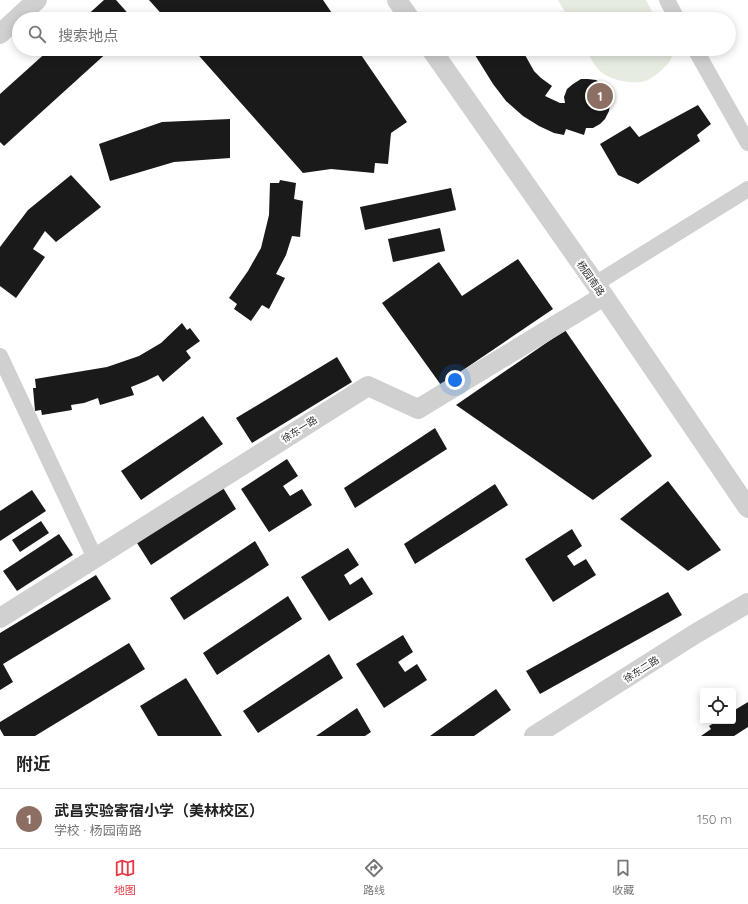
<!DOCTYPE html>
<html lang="zh">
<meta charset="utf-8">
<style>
:root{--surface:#fff;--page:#f2f2f2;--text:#222;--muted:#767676;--line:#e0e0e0;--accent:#e63946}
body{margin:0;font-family:Quicksand,"Noto Sans SC",sans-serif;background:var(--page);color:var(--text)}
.controls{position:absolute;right:12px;bottom:12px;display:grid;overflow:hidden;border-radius:4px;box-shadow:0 2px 10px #0003}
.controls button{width:36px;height:36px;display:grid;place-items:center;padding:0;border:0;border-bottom:1px solid var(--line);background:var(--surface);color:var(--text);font:20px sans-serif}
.you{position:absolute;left:455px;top:380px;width:14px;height:14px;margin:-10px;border:3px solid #fff;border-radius:50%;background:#1a73e8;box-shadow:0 0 0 6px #1a73e833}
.badge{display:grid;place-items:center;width:26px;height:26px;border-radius:50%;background:var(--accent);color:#fff;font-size:13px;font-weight:700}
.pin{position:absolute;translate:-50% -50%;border:2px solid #fff;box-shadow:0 1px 4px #0006}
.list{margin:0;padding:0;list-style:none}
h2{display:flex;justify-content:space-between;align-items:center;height:52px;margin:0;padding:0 16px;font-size:17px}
h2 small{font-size:13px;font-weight:400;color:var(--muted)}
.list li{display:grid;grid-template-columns:26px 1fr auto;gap:12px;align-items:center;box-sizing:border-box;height:60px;padding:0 16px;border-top:1px solid var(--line)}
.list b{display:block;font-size:15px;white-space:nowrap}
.list p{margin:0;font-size:13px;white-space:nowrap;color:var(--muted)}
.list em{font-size:13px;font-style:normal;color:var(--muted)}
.icon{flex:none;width:22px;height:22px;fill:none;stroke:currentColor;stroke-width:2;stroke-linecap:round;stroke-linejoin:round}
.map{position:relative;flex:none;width:748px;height:736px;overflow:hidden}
.search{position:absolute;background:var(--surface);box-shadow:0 2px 10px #0003;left:12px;right:12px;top:12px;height:44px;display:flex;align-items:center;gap:10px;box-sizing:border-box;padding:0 14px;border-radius:22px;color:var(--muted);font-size:15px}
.sheet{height:112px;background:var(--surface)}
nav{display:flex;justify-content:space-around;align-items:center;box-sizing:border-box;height:56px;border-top:1px solid var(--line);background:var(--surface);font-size:11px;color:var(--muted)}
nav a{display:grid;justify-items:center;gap:2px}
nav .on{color:var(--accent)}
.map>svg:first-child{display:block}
.green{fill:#e6ecdf}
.building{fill:#1a1a1a}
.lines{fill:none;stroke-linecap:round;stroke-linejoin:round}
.minor{stroke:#d0d0d0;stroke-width:16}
.tertiary{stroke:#d0d0d0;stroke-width:20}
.labels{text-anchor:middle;stroke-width:4;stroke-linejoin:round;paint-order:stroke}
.street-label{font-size:10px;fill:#333;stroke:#fff}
</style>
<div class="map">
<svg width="748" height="736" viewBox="0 0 748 736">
<rect width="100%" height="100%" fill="#fff"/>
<g class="green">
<polygon points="558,0 646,0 656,19 569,19"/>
<path d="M586,49H674V50C673,53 672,56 671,59C668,65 655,77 648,80C635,86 606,80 597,68C592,62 589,55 586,49Z"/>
</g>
<g class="building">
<polygon points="104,0 116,0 133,19 83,19"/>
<polygon points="149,0 323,0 336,19 166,19"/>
<polygon points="50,49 111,49 4,146 0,142 0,94"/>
<polygon points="193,49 357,49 407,122 391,133 388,164 375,163 374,173 331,169 303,173"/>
<polygon points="486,49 535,49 525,55 534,71 541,78 552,86 545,96 560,103 565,103 564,97 567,89 573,84 581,79 588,79 596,80 602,84 607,89 610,96 610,103 609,111 605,119 600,124 593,128 586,128 584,135 566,129 564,135 554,133 539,126 523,116 506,101 493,84 475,55"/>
<polygon points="698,105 711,124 697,135 700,141 638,184 618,175 600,144 630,126 639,137"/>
<polygon points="230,119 230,158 174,162 110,181 99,144 162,122"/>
<polygon points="71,175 101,207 56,242 45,231 33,249 45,257 16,298 0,286 0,247 9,235 28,210"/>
<polygon points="280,180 296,183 294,199 303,201 300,237 292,236 286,255 276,274 285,278 269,309 262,305 251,321 234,309 237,304 229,298 248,271 261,248 269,215 270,183 279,183"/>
<polygon points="451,188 456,210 365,230 360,207"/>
<polygon points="440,228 445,251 393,262 388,239"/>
<polygon points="518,259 553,309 441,385 382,303 439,262 462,296"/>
<polygon points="182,323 187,330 190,328 200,341 186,351 191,358 163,382 158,375 146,381 131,387 134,395 100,405 98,398 84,403 71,405 72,410 42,415 41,410 35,411 33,388 36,388 35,379 107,367 139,356 161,343"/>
<polygon points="565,330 652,456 593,500 456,405"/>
<polygon points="337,357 352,382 252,443 236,418"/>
<polygon points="203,416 223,444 141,500 121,471"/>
<polygon points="435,428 447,449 355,508 344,488"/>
<polygon points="287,459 298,476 283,486 290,496 302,489 312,505 269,532 241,489"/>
<polygon points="668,481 721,550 688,571 620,519"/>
<polygon points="495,484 508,505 415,564 404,544"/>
<polygon points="222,486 236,509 151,565 137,543"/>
<polygon points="32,490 46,511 0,541 0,511"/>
<polygon points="41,521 49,533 20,552 12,540"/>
<polygon points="572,529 582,546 567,556 574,566 586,559 596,575 553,602 525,559"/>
<polygon points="59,534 73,555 17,591 3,571"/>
<polygon points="255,541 269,565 184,620 170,598"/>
<polygon points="348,548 359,565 344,575 350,585 362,577 373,594 329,621 301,577"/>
<polygon points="96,575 111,599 3,664 13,682 0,690 0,633"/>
<polygon points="668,592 682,615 540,694 526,671"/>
<polygon points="288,596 302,619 217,675 203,653"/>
<polygon points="403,635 413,652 398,662 405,672 417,664 427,680 384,708 356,664"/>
<polygon points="129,643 145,669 35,736 4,736 0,729 0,722"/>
<polygon points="329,654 343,678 258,733 243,711"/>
<polygon points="186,678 222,736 158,736 140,706"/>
<polygon points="496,689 511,710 474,736 430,736"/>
<polygon points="748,702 748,727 734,736 701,736 711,729 709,726 717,721 733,721 733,711"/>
<polygon points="357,708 371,732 365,736 316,736"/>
</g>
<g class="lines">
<g class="minor">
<polyline points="667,0 677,19"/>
<polyline points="695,49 748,143"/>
<polyline points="595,284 748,189"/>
<polyline points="0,356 95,558"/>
</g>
<g class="tertiary">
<polyline points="397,0 410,19"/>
<polyline points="0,34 37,0"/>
<polyline points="431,49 604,296 748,508"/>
<polyline points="0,618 368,386 418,409 604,296"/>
<polyline points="534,736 695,634 748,603"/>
</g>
</g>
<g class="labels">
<g class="street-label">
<text transform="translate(591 278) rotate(55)" y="4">杨园南路</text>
<text transform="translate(299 429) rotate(-32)" y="4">徐东一路</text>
<text transform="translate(641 669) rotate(-32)" y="4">徐东二路</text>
</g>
</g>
</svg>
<div class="controls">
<button><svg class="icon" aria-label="locate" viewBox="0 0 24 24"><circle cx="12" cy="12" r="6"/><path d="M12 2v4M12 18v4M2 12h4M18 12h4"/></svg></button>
</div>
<div class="you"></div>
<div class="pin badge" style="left:600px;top:96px;background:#8d6e63">1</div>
<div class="search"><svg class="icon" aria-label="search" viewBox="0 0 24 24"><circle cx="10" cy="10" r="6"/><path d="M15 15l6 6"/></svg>搜索地点</div>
</div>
<section class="sheet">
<h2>附近<small></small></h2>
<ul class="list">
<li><span class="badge" style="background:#8d6e63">1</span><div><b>武昌实验寄宿小学（美林校区）</b><p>学校 · 杨园南路</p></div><em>150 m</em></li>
</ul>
</section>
<nav>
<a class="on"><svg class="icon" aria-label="map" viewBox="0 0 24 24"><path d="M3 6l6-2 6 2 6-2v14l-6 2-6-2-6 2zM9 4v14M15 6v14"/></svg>地图</a>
<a><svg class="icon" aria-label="directions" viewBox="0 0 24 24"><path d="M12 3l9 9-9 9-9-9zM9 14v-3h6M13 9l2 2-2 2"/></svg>路线</a>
<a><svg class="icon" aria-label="saved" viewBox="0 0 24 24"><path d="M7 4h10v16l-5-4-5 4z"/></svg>收藏</a>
</nav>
